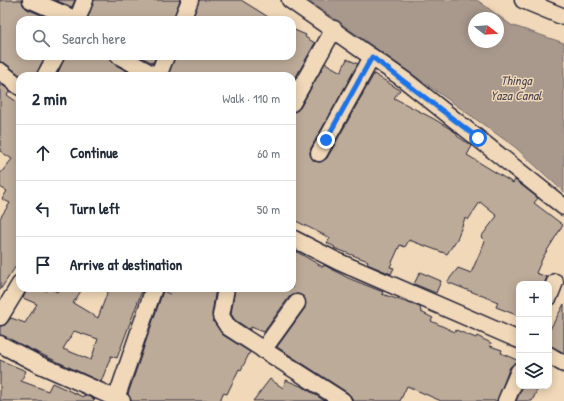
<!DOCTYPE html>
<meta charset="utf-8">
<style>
:root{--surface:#fff;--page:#f6f6f7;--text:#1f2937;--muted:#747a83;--line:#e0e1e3}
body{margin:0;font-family:"Patrick Hand",sans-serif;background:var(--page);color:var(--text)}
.controls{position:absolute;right:12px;bottom:12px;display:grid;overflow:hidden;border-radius:8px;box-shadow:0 2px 10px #0003}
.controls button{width:36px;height:36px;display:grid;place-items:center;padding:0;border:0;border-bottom:1px solid var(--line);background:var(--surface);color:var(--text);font:20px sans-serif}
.compass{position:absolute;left:468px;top:12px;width:36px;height:36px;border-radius:50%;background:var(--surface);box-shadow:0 2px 10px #0003;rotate:107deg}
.stop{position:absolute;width:12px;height:12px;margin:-9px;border:3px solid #1a73e8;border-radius:50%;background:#fff}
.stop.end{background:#1a73e8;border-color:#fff;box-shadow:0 1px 4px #0008}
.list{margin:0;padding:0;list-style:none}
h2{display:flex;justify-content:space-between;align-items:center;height:52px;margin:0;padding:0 16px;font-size:17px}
h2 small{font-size:13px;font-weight:400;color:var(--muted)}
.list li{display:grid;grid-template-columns:26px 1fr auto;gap:12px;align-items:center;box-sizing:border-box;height:56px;padding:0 16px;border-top:1px solid var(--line)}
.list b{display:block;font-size:15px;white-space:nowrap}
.list em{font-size:13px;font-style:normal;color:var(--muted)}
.icon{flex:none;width:22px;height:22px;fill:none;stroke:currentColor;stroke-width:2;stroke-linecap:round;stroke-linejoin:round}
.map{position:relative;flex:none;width:564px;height:401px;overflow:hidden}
.search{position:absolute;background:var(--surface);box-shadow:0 2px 10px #0003;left:16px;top:16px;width:280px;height:44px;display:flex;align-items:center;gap:10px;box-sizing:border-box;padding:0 14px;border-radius:12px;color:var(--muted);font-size:15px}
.panel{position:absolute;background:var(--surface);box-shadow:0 2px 10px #0003;left:16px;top:72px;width:280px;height:220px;border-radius:12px}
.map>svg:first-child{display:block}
.water{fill:#a9998d;stroke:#73696c;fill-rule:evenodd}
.building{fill:#bdab99;stroke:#22223b;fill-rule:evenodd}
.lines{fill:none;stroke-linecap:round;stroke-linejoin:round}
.street-casing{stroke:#22223b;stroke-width:19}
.street{stroke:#f0d8b8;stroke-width:16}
.route{stroke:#1a73e8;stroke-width:5}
.labels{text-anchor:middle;stroke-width:3;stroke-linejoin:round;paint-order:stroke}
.water-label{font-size:13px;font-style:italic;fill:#4a4654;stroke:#f0d8b8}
</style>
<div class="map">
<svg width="564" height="401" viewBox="0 0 564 401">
<rect width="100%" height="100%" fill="#f0d8b8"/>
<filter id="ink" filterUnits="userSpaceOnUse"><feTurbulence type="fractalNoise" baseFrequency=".025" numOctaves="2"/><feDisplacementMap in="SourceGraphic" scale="8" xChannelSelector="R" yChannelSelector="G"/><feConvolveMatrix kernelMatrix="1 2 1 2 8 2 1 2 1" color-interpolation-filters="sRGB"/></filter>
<g filter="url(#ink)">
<path class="water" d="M308,0H477L511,25L564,43V192L515,147ZM474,18H498V42H474Z"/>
<g class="building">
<polygon points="0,0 22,0 23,5 27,9 53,20 20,20 20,56 45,56 36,76 21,76 6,64 0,62"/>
<polygon points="55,0 75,0 72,7"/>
<polygon points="94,0 180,0 173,20 87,20"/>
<polygon points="199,0 241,0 273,20 192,20"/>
<polygon points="292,29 306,35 305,37 315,43 292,84 292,76 168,76 175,56 292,56"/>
<polygon points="65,56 110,56 114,64 136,76 59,76 57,75"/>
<polygon points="139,56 156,56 153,63"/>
<polygon points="347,59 358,64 311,148 310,154 314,161 320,162 327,158 374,74 400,90 394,98 434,119 457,133 457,136 472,146 467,155 513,183 515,180 538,198 534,203 563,225 543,257 536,273 547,277 544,284 519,284 519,316 496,307 498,302 447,282 458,268 471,273 485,241 481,237 497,216 480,202 468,220 465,218 457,239 447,254 409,240 405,247 400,245 390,267 394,268 391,274 367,264 368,261 334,248 335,247 327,243 330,238 292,219 292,112 300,108 325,63 341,72"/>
<polygon points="0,83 10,91 7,95 20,104 20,260 0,290 0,218 10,203 2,199 7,191 0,187 0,174 12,159 0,151"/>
<polygon points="292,249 323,267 324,265 348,278 383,292 382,294 420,307 421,312 433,318 431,321 455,332 456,330 476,338 477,336 491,343 490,346 502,350 501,353 519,361 510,367 497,401 441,401 407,386 400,401 353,401 348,393 277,347 305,308 305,299 298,294 289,297 264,332 251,327 250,330 235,320 231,314 235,288 292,288"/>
<polygon points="420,272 441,281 436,293 414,284"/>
<path d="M28,288H40L47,291L50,288L57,292L59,288H83L73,303L98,318L109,288H143L117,358L111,356L101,382L0,335V326L5,325L11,318L25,323L37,304L23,298ZM74,331L98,339L91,360L63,349Z"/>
<polygon points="172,288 216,288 212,314 213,321 223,335 250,352 241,370 239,369 227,394 223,393 220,401 131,401 128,394 163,291 170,294"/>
<polygon points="564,304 564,353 549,346 549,331"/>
<polygon points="0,360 26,371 21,381 48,391 52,383 83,397 84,395 95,399 94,401 0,401"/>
<polygon points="270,379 283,388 286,380 303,387 325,401 253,401"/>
<polygon points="523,386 539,386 532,401 516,401"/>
</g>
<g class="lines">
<defs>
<g id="street">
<polyline points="31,0 77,20"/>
<polyline points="290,0 406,81 564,207"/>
<polyline points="523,0 564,17"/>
<polyline points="77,20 85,0"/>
<polyline points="182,20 190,0"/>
<polyline points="119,56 156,76"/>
<polyline points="0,71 20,87"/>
<polyline points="45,76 56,56"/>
<polyline points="158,76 166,56"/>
<polyline points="292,103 334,29"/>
<polyline points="319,153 372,57"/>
<polyline points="292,238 339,262 519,340"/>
<polyline points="226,288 221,316 228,327 343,401"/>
<polyline points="549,297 555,282"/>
<polyline points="0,317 20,284"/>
<polyline points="0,344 38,364 122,401"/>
<polyline points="263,350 297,303"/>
<polyline points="549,355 564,364"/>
<polyline points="116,399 154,288"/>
<polyline points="506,401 519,371"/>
</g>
</defs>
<use href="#street" class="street-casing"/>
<use href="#street" class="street"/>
</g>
</g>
<g class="lines" filter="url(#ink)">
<polyline class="route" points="326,140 372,57 478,138"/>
</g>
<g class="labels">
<g class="water-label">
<text x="516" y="85">Thinga<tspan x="516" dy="15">Yaza Canal</tspan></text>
</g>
</g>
</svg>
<div class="controls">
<button>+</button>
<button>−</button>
<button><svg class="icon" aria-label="layers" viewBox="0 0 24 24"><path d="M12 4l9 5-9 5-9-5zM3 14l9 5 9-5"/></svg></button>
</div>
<svg class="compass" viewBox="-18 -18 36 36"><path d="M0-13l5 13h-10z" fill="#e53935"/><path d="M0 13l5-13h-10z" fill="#747a83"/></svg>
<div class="stop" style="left:478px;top:138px"></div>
<div class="stop end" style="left:326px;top:140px"></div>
<div class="search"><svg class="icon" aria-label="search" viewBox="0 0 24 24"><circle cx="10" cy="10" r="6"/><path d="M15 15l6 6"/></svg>Search here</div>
<section class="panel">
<h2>2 min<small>Walk · 110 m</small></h2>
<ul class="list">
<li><svg class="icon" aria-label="ahead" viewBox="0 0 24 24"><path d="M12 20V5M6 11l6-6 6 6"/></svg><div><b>Continue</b></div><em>60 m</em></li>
<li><svg class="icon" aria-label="left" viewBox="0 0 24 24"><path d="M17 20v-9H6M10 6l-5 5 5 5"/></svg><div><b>Turn left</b></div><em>50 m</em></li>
<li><svg class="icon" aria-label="arrive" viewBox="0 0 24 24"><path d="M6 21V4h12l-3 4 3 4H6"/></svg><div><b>Arrive at destination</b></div></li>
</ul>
</section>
</div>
